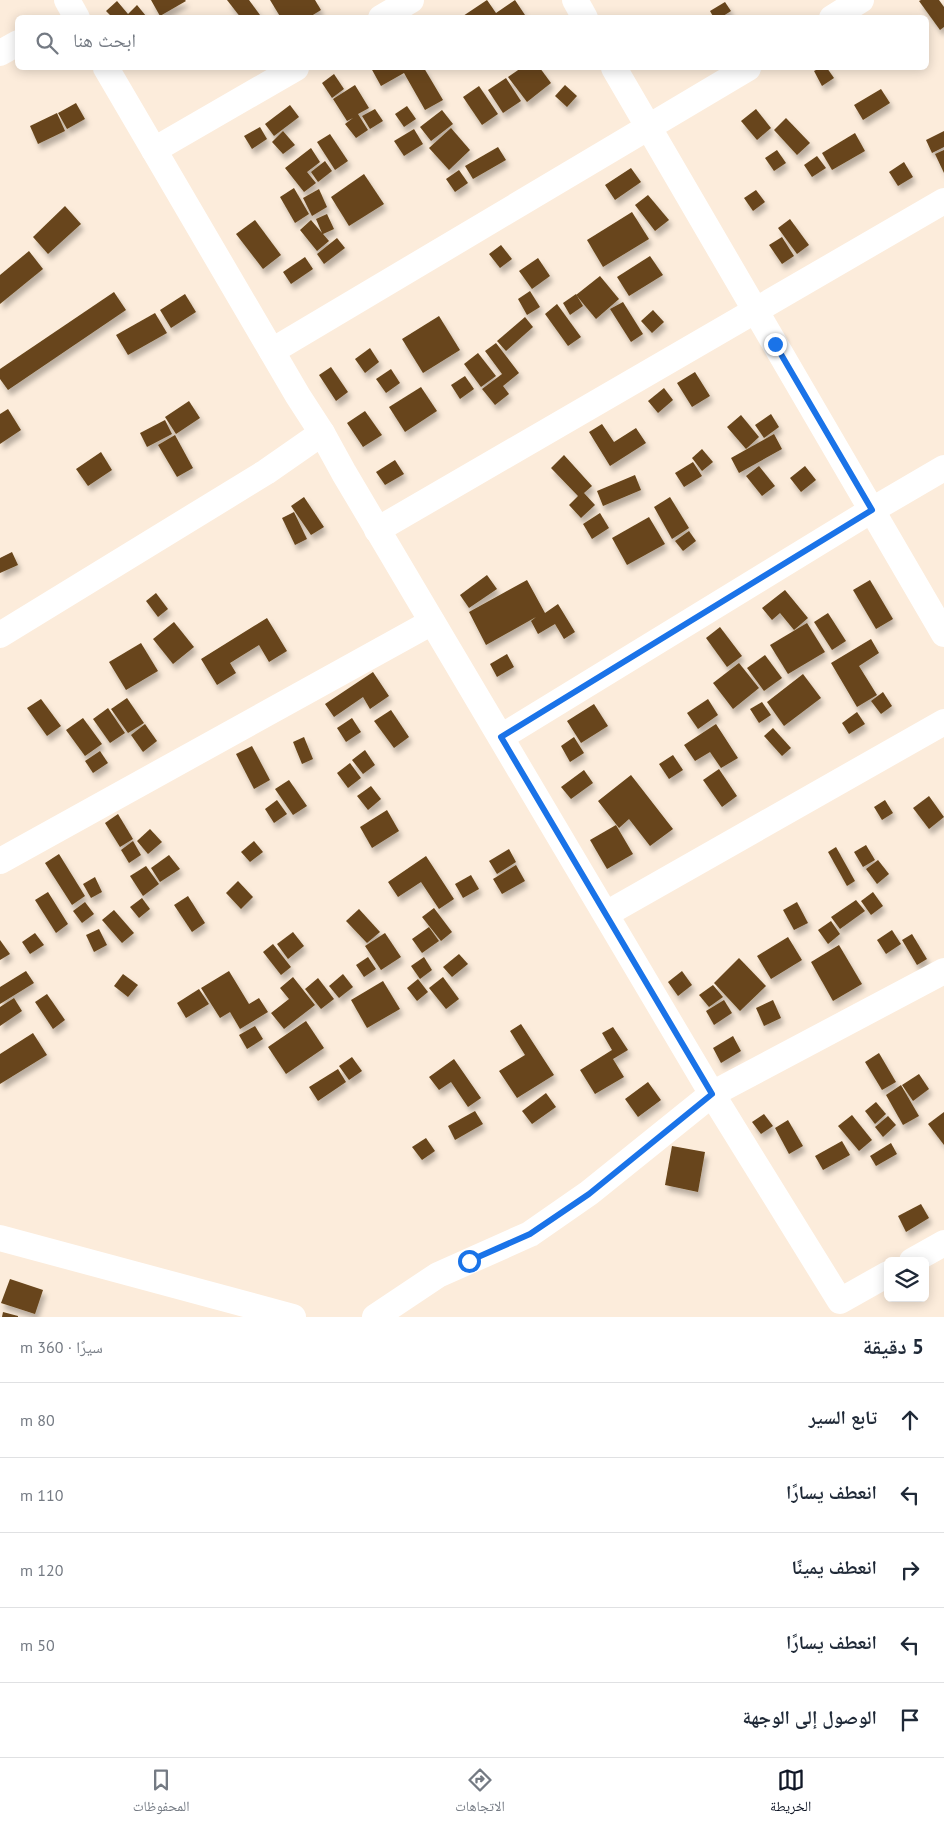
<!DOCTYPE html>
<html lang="ar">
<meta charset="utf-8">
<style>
:root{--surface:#fff;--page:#f2f2f3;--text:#1f2937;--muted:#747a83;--line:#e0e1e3;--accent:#111827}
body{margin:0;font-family:"PT Sans","Noto Naskh Arabic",sans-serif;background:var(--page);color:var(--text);direction:rtl}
.controls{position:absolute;right:15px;bottom:15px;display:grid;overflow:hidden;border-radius:8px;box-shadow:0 2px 12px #0003}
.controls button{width:45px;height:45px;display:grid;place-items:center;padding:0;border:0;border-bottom:1px solid var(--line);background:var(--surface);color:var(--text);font:25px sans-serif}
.stop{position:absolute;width:15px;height:15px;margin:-11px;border:4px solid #1a73e8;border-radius:50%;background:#fff}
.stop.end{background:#1a73e8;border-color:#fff;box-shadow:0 1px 5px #0008}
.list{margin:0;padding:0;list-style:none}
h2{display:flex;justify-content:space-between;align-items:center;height:65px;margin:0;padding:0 20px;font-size:21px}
h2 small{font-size:16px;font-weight:400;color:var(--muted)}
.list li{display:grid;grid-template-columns:32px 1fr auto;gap:15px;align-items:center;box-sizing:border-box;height:75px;padding:0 20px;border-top:1px solid var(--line)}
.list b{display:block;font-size:19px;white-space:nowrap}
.list em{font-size:16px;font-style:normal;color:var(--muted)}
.icon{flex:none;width:28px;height:28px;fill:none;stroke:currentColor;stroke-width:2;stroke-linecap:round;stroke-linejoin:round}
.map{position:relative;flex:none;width:944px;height:1317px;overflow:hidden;direction:ltr}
.search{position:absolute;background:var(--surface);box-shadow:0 2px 12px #0003;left:15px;right:15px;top:15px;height:55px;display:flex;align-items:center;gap:12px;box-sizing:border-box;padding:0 18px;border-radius:8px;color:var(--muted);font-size:19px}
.sheet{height:440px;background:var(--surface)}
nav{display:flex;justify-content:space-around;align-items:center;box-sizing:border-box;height:70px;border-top:1px solid var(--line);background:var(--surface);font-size:14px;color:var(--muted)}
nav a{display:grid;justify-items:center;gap:2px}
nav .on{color:var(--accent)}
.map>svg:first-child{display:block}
.building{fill:#67451a;filter:url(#shadow)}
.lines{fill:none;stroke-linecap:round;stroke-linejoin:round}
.minor{stroke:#fff;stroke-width:26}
.route{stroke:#1a73e8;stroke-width:6}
</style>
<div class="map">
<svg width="944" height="1317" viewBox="0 0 944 1317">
<defs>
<filter id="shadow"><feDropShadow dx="3" dy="5.5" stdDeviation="2.5" flood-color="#0004"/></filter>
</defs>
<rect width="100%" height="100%" fill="#fcecdb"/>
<g class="building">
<polygon points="151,0 185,0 186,1 160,16"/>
<polygon points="227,0 249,0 260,15 256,18 241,18"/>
<polygon points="270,0 315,0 321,10 308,18 281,18"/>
<polygon points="487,0 496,13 515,0 527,18 464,18 463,16"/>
<polygon points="921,0 939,0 944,7 944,27 940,30 919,1"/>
<polygon points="117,1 128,14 137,5 146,16 144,18 113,18 106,11"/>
<polygon points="725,2 731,11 720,18 714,18 710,11"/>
<polygon points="371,68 424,68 443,100 425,110 404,73 381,86"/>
<polygon points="521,68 540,68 551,83 527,102 508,77"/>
<polygon points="820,68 827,68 834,78 822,86 814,71"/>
<polygon points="334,74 344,89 332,98 322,83"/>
<polygon points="506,78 521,101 503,113 488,90"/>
<polygon points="355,85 369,108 358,114 368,130 356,138 345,124 353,118 347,121 333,99"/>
<polygon points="565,85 577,96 567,107 555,96"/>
<polygon points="479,86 498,114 482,125 463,97"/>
<polygon points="881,89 890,103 863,120 854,105"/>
<polygon points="76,103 85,119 67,129 58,113"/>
<polygon points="290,105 299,117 274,136 265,124"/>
<polygon points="407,106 416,119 404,127 395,114"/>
<polygon points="375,109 383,121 370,129 362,116"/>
<polygon points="756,109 771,128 757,140 741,121"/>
<polygon points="442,110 453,124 431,141 420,127"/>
<polygon points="57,113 65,131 38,144 30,126"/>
<polygon points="786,118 810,143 797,155 774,130"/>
<polygon points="260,127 267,139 252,149 244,136"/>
<polygon points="451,128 470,150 449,170 429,148"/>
<polygon points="414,129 423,144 404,156 394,141"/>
<polygon points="283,131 295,145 283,154 272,142"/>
<polygon points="944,131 944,147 932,153 926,140"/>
<polygon points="855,133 865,151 832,170 822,153"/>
<polygon points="330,134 348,161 335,170 317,142"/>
<polygon points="498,147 506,160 473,179 465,166"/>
<polygon points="311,148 320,162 307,172 316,183 304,192 285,168"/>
<polygon points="777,150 786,163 774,171 765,158"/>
<polygon points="944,150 944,173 935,154"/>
<polygon points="817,156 826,168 812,177 804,165"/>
<polygon points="325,161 332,171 318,182 311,172"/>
<polygon points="904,162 913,177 898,186 889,172"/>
<polygon points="631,168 641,182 615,200 605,185"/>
<polygon points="459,170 468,183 455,192 446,179"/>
<polygon points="364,174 384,204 349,226 331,197"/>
<polygon points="294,188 309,214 295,223 280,197"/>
<polygon points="319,189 327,207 312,216 303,198"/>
<polygon points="756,190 765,202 753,211 744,198"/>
<polygon points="648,195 669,220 655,231 635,205"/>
<polygon points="65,206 81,224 48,254 33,237"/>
<polygon points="632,212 649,239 603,267 587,240"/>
<polygon points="327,214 334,229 323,234 329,241 317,251 300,230 311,220 322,233 316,219"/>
<polygon points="790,219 809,245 797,254 778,228"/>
<polygon points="255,220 281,255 263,269 236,234"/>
<polygon points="782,237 794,256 782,264 769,245"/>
<polygon points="337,238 345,248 324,264 317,254"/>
<polygon points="501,245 512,259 500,268 489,254"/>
<polygon points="29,251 43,269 0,304 0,275"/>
<polygon points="650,256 663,275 629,296 617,277"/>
<polygon points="305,257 313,269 291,284 283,272"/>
<polygon points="538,258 550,276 532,289 519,271"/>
<polygon points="600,276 619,299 596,319 576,295"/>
<polygon points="530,291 540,307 527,315 518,299"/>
<polygon points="114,292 126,310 8,390 0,379 0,369"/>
<polygon points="185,294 196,312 171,328 160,310"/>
<polygon points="576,294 583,306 570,315 563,303"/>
<polygon points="623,302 643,334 631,342 610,309"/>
<polygon points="557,304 581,337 568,346 545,314"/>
<polygon points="653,310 664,322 652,333 641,321"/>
<polygon points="155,313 167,333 128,355 116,335"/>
<polygon points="439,316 460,350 423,373 402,339"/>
<polygon points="525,317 533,327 506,351 497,341"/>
<polygon points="496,343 519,373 503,386 509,394 495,405 482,389 502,374 485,351"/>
<polygon points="370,348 379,362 365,373 355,359"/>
<polygon points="478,353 496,376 481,387 464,364"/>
<polygon points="331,367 348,392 336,401 319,375"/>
<polygon points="391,369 400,383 386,393 376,379"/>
<polygon points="695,372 710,396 692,407 677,383"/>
<polygon points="465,376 474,389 460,399 451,385"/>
<polygon points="421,387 437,411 405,432 389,407"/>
<polygon points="664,388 673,400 658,413 648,401"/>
<polygon points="189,401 200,418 176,434 165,417"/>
<polygon points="8,409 21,430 0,444 0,414"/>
<polygon points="365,411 382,435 363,447 347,423"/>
<polygon points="771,414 779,427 764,438 755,425"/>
<polygon points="741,415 759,437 746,449 727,427"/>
<polygon points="165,420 172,434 147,447 140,433"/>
<polygon points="602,424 614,442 636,428 646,443 610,466 589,432"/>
<polygon points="774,434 782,449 739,473 731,458"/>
<polygon points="175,435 193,468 177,477 158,445"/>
<polygon points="702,449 713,462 702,471 692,458"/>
<polygon points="101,452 112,470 88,486 76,469"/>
<polygon points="564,455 592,486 584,493 595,505 581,518 569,505 578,496 551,468"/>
<polygon points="395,460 404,474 385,485 376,472"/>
<polygon points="693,462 702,476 684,487 675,473"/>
<polygon points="759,466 775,486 762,496 746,476"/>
<polygon points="805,466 816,480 801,492 790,478"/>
<polygon points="635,475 641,490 603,506 597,491"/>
<polygon points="304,497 324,527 311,535 291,506"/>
<polygon points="670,497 689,528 672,539 654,507"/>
<polygon points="294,512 307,539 295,545 282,518"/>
<polygon points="600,513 609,528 592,539 583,524"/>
<polygon points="649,517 665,544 627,565 612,538"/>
<polygon points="689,531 696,541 683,551 675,541"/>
<polygon points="12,552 18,565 0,573 0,558"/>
<polygon points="487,575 497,589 469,608 460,595"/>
<polygon points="527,580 545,613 558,604 575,632 564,639 555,624 538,634 531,621 536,617 486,645 469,612"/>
<polygon points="870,580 893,619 876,629 853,590"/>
<polygon points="785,590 808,618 794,630 780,613 772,620 762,608"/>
<polygon points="156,593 168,609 158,617 146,601"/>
<polygon points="828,613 846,641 832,650 814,622"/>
<polygon points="267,618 287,651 269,662 259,645 230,663 236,673 217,685 201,659"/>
<polygon points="174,622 194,647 173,664 153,639"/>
<polygon points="807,623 825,652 788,674 770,645"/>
<polygon points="720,627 742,656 727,667 706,638"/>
<polygon points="871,639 879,653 859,666 877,695 857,707 831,663"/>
<polygon points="141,643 158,671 126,690 109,662"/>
<polygon points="507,654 514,667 497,677 490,664"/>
<polygon points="765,655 782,678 764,691 747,668"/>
<polygon points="739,663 759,688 733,709 713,683"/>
<polygon points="373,672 389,696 370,709 363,697 334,717 325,704"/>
<polygon points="803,674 821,698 784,726 767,702"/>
<polygon points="883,692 892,706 881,714 871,701"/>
<polygon points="127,698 144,723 128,733 111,709"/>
<polygon points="41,699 61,726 47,736 27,708"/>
<polygon points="708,699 718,715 698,729 687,713"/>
<polygon points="762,702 771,715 759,723 750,709"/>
<polygon points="594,704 608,726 581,743 567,721"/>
<polygon points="108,708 125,733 110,743 93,719"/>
<polygon points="391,710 409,737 394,748 374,721"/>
<polygon points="857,712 865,724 849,734 842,723"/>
<polygon points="83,718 102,744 85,756 66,730"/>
<polygon points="352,718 361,732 346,742 337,728"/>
<polygon points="145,724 157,741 143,752 131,735"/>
<polygon points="716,724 738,758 721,768 710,752 695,761 684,745"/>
<polygon points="773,728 791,748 782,756 764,736"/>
<polygon points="304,737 313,759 302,764 293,742"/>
<polygon points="574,737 584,753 570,762 561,746"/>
<polygon points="252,746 270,780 254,789 236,754"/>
<polygon points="365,750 375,765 363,774 352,760"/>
<polygon points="100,751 108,763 93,773 85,761"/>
<polygon points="673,755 683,770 669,779 659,764"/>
<polygon points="350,763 361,778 348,788 337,773"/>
<polygon points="719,769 737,796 722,807 703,780"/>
<polygon points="584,770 593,783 571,799 561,787"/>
<polygon points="631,775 673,829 650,846 629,819 619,828 598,801"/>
<polygon points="289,780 307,806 293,815 275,789"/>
<polygon points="371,786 381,799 368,810 357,796"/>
<polygon points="929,796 944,817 929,829 913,808"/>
<polygon points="277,800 287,814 274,823 265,809"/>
<polygon points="885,800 893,813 882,820 874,807"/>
<polygon points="387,810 399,831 372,848 360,827"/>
<polygon points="118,814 133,839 120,847 105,823"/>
<polygon points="616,825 633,854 607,869 590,840"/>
<polygon points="150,829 162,842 148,854 137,841"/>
<polygon points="133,841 141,855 129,863 121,850"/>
<polygon points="254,841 263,852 250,862 241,852"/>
<polygon points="866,845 875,860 863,867 854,852"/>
<polygon points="836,847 855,881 847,886 828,852"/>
<polygon points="509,849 516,862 497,874 489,861"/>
<polygon points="59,854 85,896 72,905 45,863"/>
<polygon points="169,855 180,869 160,882 151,868"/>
<polygon points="426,856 454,899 439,909 421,882 398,897 388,882"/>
<polygon points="878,860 889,874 877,884 866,869"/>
<polygon points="516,865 525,881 502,894 493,879"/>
<polygon points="146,866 159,884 143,896 130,876"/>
<polygon points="471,875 479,889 463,898 455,884"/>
<polygon points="95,877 102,892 91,898 83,884"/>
<polygon points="238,881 253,897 241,909 226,893"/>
<polygon points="48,892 68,924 56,933 35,900"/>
<polygon points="873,892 883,906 871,915 861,901"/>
<polygon points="188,896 205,923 192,932 174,905"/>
<polygon points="142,898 150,909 139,918 130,907"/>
<polygon points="856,900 865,911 840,929 831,917"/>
<polygon points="85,902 94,914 82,923 73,911"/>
<polygon points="797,902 808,923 794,930 783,910"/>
<polygon points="434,908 452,932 441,941 422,917"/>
<polygon points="359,909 380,932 367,943 346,921"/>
<polygon points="114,910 134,933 122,943 102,920"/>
<polygon points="831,921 840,934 828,944 818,930"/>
<polygon points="429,927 439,941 422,953 412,939"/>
<polygon points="99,929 107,945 94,952 86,935"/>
<polygon points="892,930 901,944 886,954 877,940"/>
<polygon points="293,932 304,946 288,959 277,944"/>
<polygon points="35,933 44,945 30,954 22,942"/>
<polygon points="385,933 401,957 381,970 365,946"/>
<polygon points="912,934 927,959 917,965 902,940"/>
<polygon points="788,937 802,960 771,979 757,956"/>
<polygon points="0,940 10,954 0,960"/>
<polygon points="273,944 291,967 281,975 263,952"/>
<polygon points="839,945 862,984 833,1001 811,962"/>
<polygon points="459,954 468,964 452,977 443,967"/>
<polygon points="368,957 376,969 364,977 356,965"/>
<polygon points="424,957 432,970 420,979 411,966"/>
<polygon points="739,958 766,986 740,1011 714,983"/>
<polygon points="26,971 34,983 0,1004 0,987"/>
<polygon points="229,971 249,1004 259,998 268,1012 240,1029 230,1012 220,1018 201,988"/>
<polygon points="682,971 692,985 678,996 668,982"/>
<polygon points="123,974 138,985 128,997 114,986"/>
<polygon points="343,974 353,987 339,998 329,986"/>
<polygon points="293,977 315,1005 284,1029 271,1013 289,999 280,988"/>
<polygon points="443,977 459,999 446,1009 429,988"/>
<polygon points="318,978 334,999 321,1009 305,989"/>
<polygon points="418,979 428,992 417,1001 407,988"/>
<polygon points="383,981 400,1009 367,1028 351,1000"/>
<polygon points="713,985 723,997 709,1007 699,995"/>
<polygon points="199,989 209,1004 186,1018 177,1003"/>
<polygon points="47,994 65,1020 53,1029 35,1002"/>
<polygon points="14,998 22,1011 0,1026 0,1007"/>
<polygon points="724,1000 732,1013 714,1025 706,1011"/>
<polygon points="773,1000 781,1018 764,1026 756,1008"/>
<polygon points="306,1021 324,1048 286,1074 268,1047"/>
<polygon points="521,1024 554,1075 517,1098 499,1071 525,1055 510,1031"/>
<polygon points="255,1026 263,1039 247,1049 239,1035"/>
<polygon points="613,1027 628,1050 613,1059 624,1077 595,1094 580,1070 612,1050 602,1033"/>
<polygon points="33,1033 47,1055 0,1084 0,1054"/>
<polygon points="733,1036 741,1051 721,1063 713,1048"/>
<polygon points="879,1053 896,1082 882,1090 865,1062"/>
<polygon points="352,1057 362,1071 349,1080 339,1066"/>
<polygon points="454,1059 481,1098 468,1107 451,1082 439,1090 429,1077"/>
<polygon points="338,1069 346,1082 318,1101 309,1087"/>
<polygon points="919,1074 929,1089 913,1101 902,1085"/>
<polygon points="648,1082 661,1100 638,1117 625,1099"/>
<polygon points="901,1085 919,1116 903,1125 886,1095"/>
<polygon points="546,1093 556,1107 532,1124 522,1111"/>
<polygon points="876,1102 886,1114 875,1124 865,1111"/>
<polygon points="475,1111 483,1124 455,1140 448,1126"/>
<polygon points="944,1112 944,1145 928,1124"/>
<polygon points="764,1114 773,1126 761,1134 752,1122"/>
<polygon points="852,1115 872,1140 859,1151 838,1126"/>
<polygon points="888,1116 896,1125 883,1137 875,1127"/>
<polygon points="788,1120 803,1146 789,1154 775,1128"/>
<polygon points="426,1138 435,1151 422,1160 412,1147"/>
<polygon points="842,1141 850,1155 823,1170 815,1156"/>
<polygon points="891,1143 897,1154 876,1166 870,1156"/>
<polygon points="672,1146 705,1152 698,1192 665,1185"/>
<polygon points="921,1204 929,1218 906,1232 898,1216"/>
<polygon points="10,1279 43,1290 35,1314 1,1303"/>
<polygon points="3,1312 18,1316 18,1317 2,1317"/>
</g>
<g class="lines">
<g class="minor">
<polyline points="67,0 77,18"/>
<polyline points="575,0 585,18"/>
<polyline points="381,18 411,0"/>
<polyline points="832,18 861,0"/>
<polyline points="0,53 18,43"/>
<polyline points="614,68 944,634"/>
<polyline points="154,150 296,68"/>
<polyline points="272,351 748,68"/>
<polyline points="322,433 344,473 712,1094 840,1301 888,1274"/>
<polyline points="377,530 944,201"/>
<polyline points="0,635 266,472 322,433 298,396 106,68"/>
<polyline points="501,737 872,510 944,468"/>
<polyline points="0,861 432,622"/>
<polyline points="606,914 944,722"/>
<polyline points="0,1238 293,1317"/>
<polyline points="912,1261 944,1243"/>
<polyline points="375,1317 438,1275 530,1234 589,1193 712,1094 944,971"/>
</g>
</g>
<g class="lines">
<polyline class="route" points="469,1261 530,1234 589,1194 712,1094 501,737 872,510 775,344"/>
</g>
</svg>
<div class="controls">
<button><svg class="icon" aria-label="layers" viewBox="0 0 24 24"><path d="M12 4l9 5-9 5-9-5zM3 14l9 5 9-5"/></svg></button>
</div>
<div class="stop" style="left:469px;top:1261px"></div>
<div class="stop end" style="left:775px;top:344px"></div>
<div class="search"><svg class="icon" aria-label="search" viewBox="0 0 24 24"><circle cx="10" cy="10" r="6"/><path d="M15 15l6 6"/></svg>ابحث هنا</div>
</div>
<section class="sheet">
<h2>5 دقيقة<small>سيرًا · 360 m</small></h2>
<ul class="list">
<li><svg class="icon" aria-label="ahead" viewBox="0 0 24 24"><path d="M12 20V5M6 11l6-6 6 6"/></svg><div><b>تابع السير</b></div><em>80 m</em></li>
<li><svg class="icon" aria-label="left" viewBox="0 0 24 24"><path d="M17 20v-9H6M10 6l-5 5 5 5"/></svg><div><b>انعطف يسارًا</b></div><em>110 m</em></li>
<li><svg class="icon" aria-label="right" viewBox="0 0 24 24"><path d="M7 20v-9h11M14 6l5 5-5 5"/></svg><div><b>انعطف يمينًا</b></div><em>120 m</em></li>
<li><svg class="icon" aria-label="left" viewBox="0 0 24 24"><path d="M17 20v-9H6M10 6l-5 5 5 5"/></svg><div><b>انعطف يسارًا</b></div><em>50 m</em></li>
<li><svg class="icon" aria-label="arrive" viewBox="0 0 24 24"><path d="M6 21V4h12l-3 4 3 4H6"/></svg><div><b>الوصول إلى الوجهة</b></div></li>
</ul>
</section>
<nav>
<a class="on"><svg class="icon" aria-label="map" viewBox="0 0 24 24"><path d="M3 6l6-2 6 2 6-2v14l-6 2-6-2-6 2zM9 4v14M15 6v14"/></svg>الخريطة</a>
<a><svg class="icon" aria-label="directions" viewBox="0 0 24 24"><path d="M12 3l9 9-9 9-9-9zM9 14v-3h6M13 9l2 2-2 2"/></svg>الاتجاهات</a>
<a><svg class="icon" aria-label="saved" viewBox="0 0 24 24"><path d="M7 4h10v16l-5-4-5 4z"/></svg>المحفوظات</a>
</nav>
